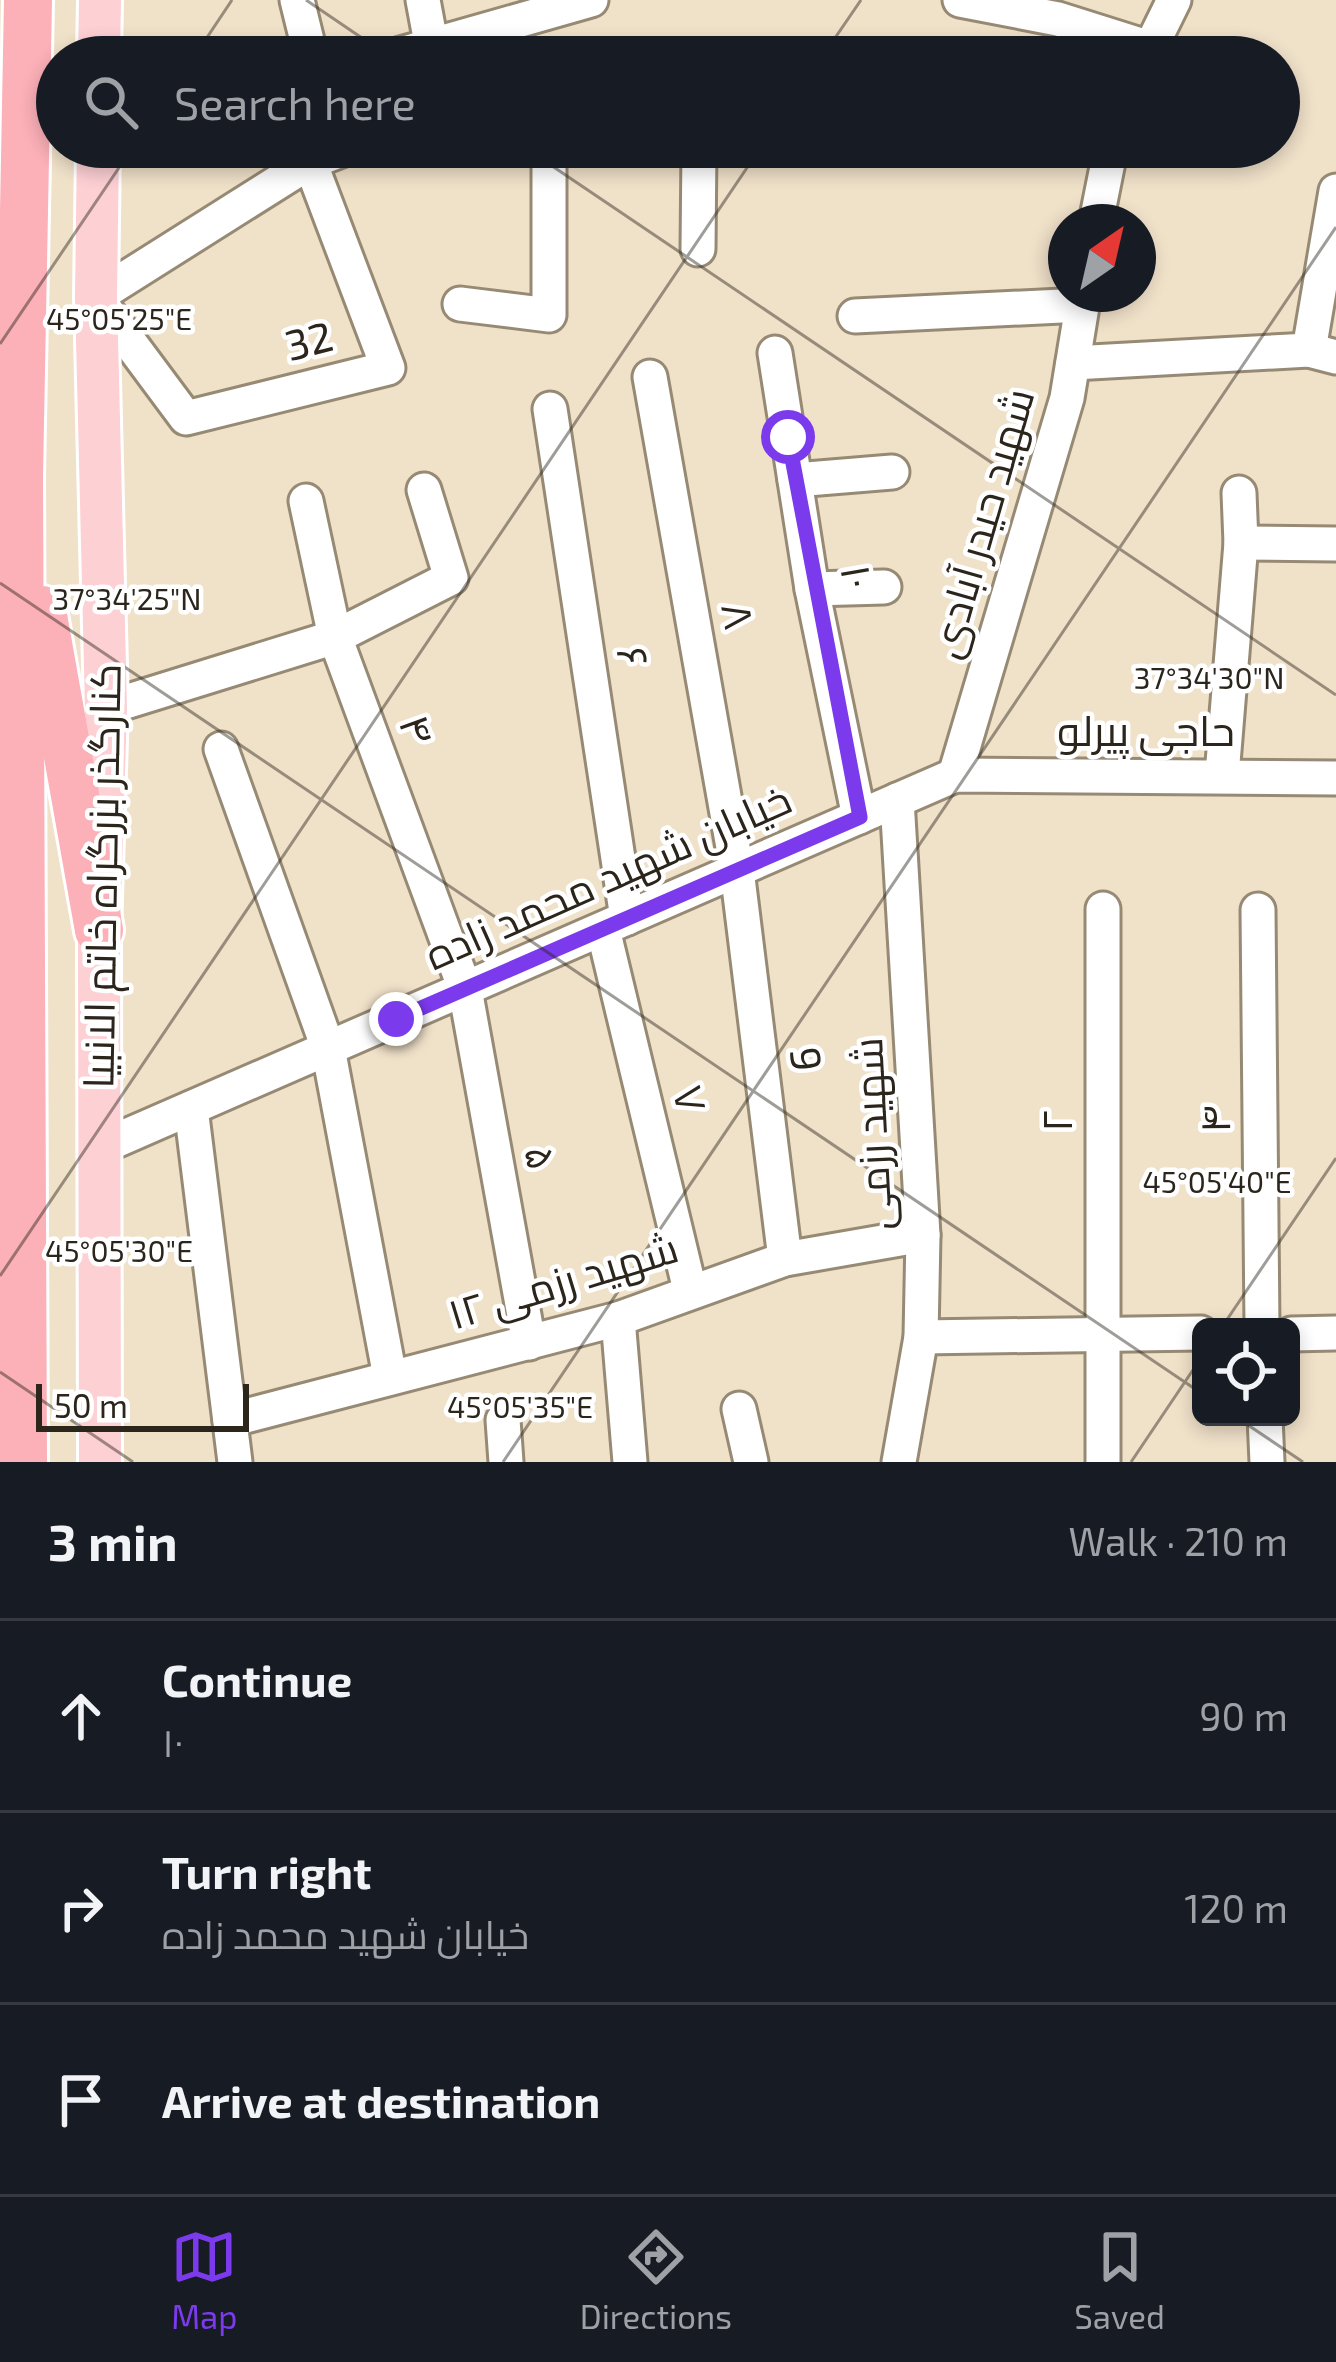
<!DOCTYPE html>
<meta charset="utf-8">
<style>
:root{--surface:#171b24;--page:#20242c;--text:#f1f3f6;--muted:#9ea1a6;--line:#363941;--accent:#7c3aed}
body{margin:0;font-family:"Exo 2",Cairo,sans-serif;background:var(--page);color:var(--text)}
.controls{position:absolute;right:36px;bottom:36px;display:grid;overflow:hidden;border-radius:18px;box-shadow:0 6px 18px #0003}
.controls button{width:108px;height:108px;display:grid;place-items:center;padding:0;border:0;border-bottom:3px solid var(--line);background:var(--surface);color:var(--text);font:60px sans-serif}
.compass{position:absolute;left:1048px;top:204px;width:108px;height:108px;border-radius:50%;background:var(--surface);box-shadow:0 6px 18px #0003;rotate:34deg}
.scale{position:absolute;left:36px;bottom:30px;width:213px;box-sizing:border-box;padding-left:12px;border:6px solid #2b251c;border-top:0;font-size:33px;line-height:42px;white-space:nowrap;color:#2b251c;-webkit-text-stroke:9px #fff;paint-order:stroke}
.stop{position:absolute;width:36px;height:36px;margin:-27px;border:9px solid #7c3aed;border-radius:50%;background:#fff}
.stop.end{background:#7c3aed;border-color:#fff;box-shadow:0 3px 12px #0008}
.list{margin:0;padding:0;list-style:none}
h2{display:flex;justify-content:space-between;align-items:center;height:156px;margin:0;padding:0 48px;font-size:51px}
h2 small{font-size:39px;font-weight:400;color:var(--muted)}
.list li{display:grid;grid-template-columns:78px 1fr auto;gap:36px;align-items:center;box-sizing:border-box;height:192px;padding:0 48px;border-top:3px solid var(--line)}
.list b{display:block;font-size:45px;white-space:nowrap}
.list p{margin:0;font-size:39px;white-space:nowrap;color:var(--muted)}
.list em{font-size:39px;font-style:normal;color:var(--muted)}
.icon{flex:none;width:66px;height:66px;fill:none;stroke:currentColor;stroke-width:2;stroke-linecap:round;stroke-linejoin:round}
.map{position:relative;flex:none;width:1336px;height:1462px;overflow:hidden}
.search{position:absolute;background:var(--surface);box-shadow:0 6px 18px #0003;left:36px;right:36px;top:36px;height:132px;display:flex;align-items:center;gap:30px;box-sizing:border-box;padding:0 42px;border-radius:66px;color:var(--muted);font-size:45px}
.sheet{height:732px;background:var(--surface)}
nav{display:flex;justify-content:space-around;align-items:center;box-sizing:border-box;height:168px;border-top:3px solid var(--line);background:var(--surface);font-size:33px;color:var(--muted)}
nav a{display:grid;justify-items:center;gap:6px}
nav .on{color:var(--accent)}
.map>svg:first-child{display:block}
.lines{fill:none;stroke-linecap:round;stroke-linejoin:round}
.minor-casing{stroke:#978a74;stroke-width:39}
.major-casing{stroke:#fff;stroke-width:48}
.highway-casing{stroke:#fff;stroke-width:54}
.minor{stroke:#fff;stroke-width:33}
.major{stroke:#fdd0d4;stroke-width:42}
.highway{stroke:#fcb0b8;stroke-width:48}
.route{stroke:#7c3aed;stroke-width:15}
.ticks{fill:none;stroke:#2b251c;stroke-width:3;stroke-opacity:0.45}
.labels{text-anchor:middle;stroke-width:9;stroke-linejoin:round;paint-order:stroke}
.street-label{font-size:42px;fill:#2b251c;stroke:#fff}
.ticks-label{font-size:30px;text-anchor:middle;fill:#2b251c;stroke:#fff;stroke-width:9;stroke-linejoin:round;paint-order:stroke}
</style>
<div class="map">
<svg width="1336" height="1462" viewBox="0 0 1336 1462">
<rect width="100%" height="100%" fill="#f0e1c9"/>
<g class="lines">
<defs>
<g id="minor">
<polyline points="297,0 311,57"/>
<polyline points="423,0 431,43"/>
<polyline points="960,0 1058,19 1150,48"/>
<polyline points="390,57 591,0"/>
<polyline points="1146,57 1174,0"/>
<polyline points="310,162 388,368 186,418 96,297 310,162 349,147"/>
<polyline points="1096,222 1111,147"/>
<polyline points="698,249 699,147"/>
<polyline points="460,304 549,315 549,147"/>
<polyline points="855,316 1082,305"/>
<polyline points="1309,350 1336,191"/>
<polyline points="775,353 812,589 859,817"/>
<polyline points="1073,363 1309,350 1336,357"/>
<polyline points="650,377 737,870 785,1259"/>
<polyline points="550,409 627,918"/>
<polyline points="795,480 892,472"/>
<polyline points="306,501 335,637 465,989 529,1343"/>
<polyline points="1241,543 1336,544"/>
<polyline points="812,589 884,587"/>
<polyline points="106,708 335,637 451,578 424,490"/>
<polyline points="221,749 328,1048 390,1377"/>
<polyline points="955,775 1067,398 1084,294"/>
<polyline points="1222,775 1241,543 1239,493"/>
<polyline points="897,800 923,1235 921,1337 899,1462"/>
<polyline points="1258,910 1262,1327"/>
<polyline points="603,929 690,1290"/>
<polyline points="191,1108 235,1462"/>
<polyline points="99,1148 955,775 1336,778"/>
<polyline points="618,1319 630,1462"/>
<polyline points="1291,1334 1336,1333"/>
<polyline points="921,1337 1201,1333"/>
<polyline points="739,1409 751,1462"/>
<polyline points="1265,1417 1267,1462"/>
<polyline points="230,1420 618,1319 785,1259 923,1235"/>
<polyline points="503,1420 506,1462"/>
<polyline points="1103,1462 1103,909"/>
</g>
<g id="major">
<polyline points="99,57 100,0"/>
<polyline points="98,147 96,297 106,708 99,930 100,1462"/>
</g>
<g id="highway">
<polyline points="42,610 99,930"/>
<polyline points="23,1462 19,476 28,0"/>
</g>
</defs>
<use href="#minor" class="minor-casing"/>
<use href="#major" class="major-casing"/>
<use href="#highway" class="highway-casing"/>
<use href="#minor" class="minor"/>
<use href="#major" class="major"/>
<use href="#highway" class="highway"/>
</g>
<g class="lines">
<polyline class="route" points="396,1019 860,817 788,437"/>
</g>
<path class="ticks" d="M306,0L390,57M194,57L232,0M822,57L861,0M524,147L1336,695M0,344L133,147M0,583L1201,1393M0,1276L761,147M1222,1327L1336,1158M0,1372L133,1462M1236,1417L1303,1462M503,1462L1336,227M1131,1462L1201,1358"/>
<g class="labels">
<g class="street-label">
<text transform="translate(309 341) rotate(-14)" y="15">32</text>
<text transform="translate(982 523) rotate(-74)" y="15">شهید حیدر آبادی</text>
<text transform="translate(857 577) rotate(80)" y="15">۱۰</text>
<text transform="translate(738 616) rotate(80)" y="15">۸</text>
<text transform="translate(633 657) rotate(81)" y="15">۶</text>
<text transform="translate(417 730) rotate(70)" y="15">۴</text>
<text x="1146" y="746">حاجی پیرلو</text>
<text transform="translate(102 876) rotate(-89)" y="15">کنارگذر بزرگراه خاتم الانبیا</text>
<text transform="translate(608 877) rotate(-24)" y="15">خیابان شهید محمد زاده</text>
<text transform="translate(806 1059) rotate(83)" y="15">9</text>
<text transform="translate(690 1099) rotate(76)" y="15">۷</text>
<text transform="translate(1215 1119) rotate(-91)" y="15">۴</text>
<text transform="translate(1057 1121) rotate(-90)" y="15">۲</text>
<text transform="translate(872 1134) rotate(-93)" y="15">شهید رزمی</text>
<text transform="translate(541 1158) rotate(80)" y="15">۵</text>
<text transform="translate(563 1281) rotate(-17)" y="15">شهید رزمی ۱۲</text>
</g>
</g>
<g class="ticks-label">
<text x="119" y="330">45°05'25"E</text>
<text x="127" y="610">37°34'25"N</text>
<text x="1209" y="689">37°34'30"N</text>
<text x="1217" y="1193">45°05'40"E</text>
<text x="119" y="1262">45°05'30"E</text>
<text x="520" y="1418">45°05'35"E</text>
</g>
</svg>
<div class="controls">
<button><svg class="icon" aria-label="locate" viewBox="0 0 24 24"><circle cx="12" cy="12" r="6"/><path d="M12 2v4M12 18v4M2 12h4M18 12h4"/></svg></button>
</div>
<svg class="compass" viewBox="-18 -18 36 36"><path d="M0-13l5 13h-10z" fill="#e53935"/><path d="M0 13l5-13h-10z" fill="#9ea1a6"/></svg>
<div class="scale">50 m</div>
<div class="stop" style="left:788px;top:437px"></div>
<div class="stop end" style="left:396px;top:1019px"></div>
<div class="search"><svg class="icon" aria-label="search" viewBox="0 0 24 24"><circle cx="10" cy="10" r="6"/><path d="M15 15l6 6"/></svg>Search here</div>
</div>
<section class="sheet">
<h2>3 min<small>Walk · 210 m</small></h2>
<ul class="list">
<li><svg class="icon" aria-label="ahead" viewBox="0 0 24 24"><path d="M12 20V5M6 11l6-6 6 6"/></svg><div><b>Continue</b><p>۱۰</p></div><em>90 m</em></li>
<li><svg class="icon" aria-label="right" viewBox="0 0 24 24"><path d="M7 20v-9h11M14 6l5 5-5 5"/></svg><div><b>Turn right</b><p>خیابان شهید محمد زاده</p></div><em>120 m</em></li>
<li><svg class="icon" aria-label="arrive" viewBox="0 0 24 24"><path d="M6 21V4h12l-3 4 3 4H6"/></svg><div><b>Arrive at destination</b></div></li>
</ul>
</section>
<nav>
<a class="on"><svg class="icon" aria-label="map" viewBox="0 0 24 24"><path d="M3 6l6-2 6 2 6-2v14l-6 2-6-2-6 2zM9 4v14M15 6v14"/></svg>Map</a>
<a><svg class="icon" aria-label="directions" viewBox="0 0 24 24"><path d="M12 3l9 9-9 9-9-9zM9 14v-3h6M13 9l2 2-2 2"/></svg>Directions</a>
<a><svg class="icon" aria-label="saved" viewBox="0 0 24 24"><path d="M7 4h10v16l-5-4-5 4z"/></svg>Saved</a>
</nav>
